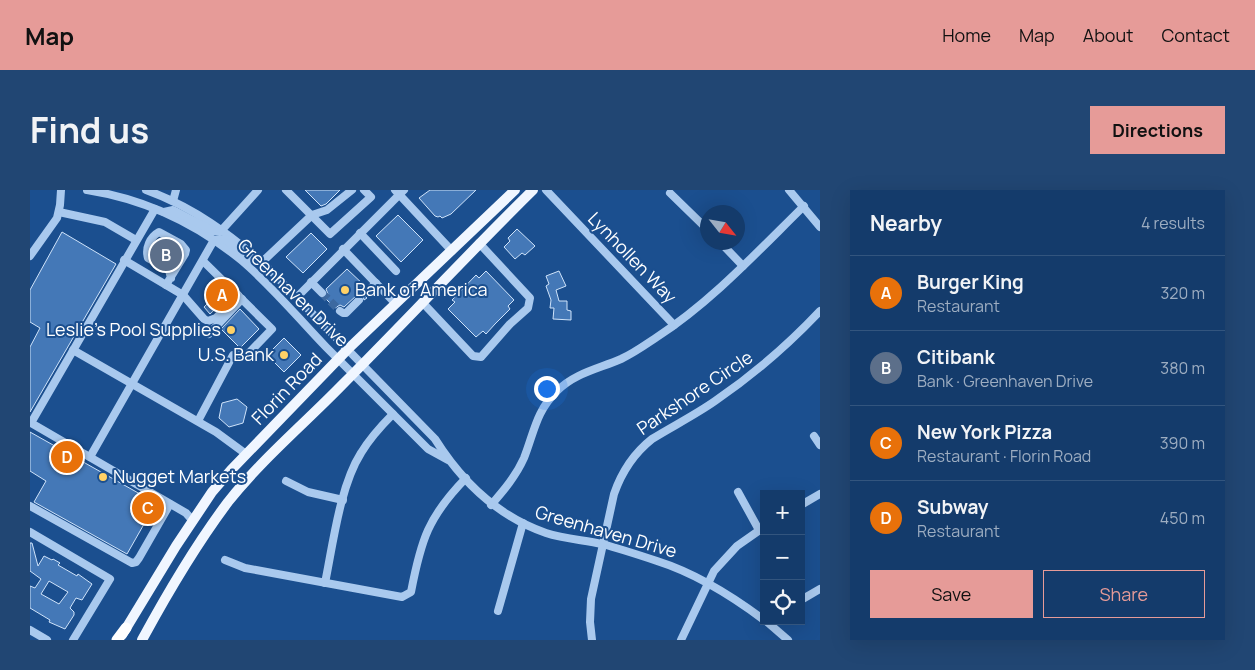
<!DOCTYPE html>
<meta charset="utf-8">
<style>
:root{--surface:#143b6b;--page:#214673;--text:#f1f3f6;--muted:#9dadc1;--line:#33557e;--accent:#e69b98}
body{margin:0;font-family:Manrope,sans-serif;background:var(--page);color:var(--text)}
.controls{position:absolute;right:15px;bottom:15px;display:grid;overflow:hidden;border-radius:0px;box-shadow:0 5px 20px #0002}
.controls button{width:45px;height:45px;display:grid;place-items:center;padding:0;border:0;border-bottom:1px solid var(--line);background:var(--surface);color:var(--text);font:25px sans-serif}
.compass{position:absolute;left:670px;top:15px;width:45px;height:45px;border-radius:50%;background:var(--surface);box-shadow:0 5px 20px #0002;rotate:121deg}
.you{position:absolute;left:516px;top:198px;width:18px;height:18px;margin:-12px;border:4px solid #fff;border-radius:50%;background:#1a73e8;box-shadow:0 0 0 8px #1a73e833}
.badge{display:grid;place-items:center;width:32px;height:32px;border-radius:50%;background:var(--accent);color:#fff;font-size:16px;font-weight:700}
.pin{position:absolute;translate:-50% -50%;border:2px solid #fff;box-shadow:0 1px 5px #0006}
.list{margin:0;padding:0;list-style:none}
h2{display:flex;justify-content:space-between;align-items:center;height:65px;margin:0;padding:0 20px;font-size:21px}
h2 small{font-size:16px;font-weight:400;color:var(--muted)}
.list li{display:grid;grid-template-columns:32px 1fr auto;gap:15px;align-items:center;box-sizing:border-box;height:75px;padding:0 20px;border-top:1px solid var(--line)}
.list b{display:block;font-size:19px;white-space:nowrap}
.list p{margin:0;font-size:16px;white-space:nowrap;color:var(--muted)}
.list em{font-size:16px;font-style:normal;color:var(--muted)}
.actions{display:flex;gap:10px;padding:15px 20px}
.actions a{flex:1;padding:11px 0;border:1px solid var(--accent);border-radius:0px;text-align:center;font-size:18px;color:var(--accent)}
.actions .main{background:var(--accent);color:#111}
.icon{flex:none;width:28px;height:28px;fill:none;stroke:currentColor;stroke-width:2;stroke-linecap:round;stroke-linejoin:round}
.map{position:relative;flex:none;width:790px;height:450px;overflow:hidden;border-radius:0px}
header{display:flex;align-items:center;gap:30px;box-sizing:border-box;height:70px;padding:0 25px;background:var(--accent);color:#111}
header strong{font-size:24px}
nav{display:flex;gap:28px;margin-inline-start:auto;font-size:18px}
.intro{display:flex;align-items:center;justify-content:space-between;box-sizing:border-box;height:120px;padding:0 30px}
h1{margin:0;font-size:35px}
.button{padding:12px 22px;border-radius:0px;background:var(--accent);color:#111;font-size:18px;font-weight:700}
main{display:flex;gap:30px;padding:0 30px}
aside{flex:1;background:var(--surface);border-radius:0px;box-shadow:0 5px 20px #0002}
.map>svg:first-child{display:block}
.building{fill:#4478b7;stroke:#cfe3fa;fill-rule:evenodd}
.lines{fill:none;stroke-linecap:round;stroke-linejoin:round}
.minor-tunnel{stroke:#3d69a0;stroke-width:8;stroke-dasharray:8 4;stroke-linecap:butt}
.minor{stroke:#a9c9ee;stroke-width:8}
.major{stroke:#f0f6ff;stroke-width:10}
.highway{stroke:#fff;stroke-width:11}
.poi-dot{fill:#ffd166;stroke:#1b4f8f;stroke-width:2}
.labels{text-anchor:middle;stroke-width:4;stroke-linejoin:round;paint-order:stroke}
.street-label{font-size:18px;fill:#fff;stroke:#1b4f8f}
.poi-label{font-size:18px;fill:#fff;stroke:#1b4f8f;text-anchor:start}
</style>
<header>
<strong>Map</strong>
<nav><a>Home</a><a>Map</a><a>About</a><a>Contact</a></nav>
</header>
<div class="intro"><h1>Find us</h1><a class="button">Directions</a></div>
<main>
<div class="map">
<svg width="790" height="450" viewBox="0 0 790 450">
<rect width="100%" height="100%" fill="#1b4f8f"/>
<g class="building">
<polygon points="275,0 310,0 296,14 291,16"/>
<polygon points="400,0 446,0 421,24 412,28 410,26 408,27 405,26 389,8"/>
<polygon points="368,25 393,50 371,72 346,46"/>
<polygon points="487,39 505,56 495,65 492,63 485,69 474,57 480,51 478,48"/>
<polygon points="32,42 86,74 0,222 0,157 10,138 0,132 0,100"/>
<polygon points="281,43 297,59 273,83 256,67"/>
<polygon points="129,49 150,61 142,75 123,64 124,55"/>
<polygon points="317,79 335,96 332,103 337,108 334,110 333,106 327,105 314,117 310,115 305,118 295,108 298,104 296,99"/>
<polygon points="456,81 484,110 478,116 480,119 465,134 456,144 453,141 446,147 418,119 425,112 422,110 446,85 449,88"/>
<polygon points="529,81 536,96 526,100 529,111 537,111 537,120 541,121 541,130 523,129 524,118 520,118 521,110 516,96 519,94 516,86"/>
<polygon points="193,98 200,105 180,124 174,117"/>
<polygon points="210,119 229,139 210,158 191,139"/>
<polygon points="254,148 271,165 254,182 237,165"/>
<polygon points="207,209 217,217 213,233 199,237 189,228 192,213"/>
<polygon points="0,242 126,313 97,364 4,312 16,291 0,281"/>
<path d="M0,353H2L8,376L14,366L22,370L23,369L30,373L28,375L47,386L48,384L62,394L52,410L46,408L40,418L44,422V425L35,439L19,432L20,430L0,418V396L5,398L11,389L0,381ZM19,391L38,402L29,414L11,404Z"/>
</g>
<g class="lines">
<polyline class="minor-tunnel" points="292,103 310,121"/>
<g class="minor">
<path d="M57,0C114,9 167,34 211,70C242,96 268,128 296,157C330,191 364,225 398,259L418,270"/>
<path d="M116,0C163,17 200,44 237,77L405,249C432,292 467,326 516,343C534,349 554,350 572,354C591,359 609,365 627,371C665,383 702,406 734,430"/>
<polyline points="256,0 300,44 341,7 334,0"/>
<polyline points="365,0 422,61"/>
<polyline points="516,0 644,135"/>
<polyline points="759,0 790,37"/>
<polyline points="640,3 678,40"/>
<polyline points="143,11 146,0"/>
<polyline points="125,19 1,233 156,323 163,331"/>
<polyline points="29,22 75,32 106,50"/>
<polyline points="134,22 143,20 183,41 190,42 228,0"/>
<polyline points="330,43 366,81"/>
<polyline points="690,52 713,76"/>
<polyline points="313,59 365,113"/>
<polyline points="0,66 27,28 30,15 31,0"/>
<polyline points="94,70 153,105 174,129 178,131 186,128 208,105"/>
<polyline points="232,72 282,25 297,20 322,0"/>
<polyline points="281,92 292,103"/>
<path d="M136,95L155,64L156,60L151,54L129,42C120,47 115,58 118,68L139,80L141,88"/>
<polyline points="337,102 346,93"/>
<polyline points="267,107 374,0"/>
<polyline points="392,112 443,166 451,167 480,134 498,118 500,108 449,53"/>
<polyline points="310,121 313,123 316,123 329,110"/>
<polyline points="179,144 212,109"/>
<polyline points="43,160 186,242 216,264"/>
<polyline points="168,231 203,165 216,166 242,139 173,71"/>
<polyline points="784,246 790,255"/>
<polyline points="60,267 184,50 195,49 224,72"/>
<polyline points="256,291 278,302 313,310"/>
<polyline points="708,302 729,340"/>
<path d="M461,315C474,300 486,286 494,268C504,243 506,221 527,201C545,183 568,179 591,169C604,163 615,155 627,147C682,111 727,62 774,16"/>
<polyline points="771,315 790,304"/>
<polyline points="0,316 102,373 106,372 109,368 140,314"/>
<polyline points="0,342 80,389 43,450"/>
<path d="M195,370L215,378L372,407L381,402C391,350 398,327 436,288"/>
<path d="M295,393C303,354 310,296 331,263C340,248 351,236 363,224"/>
<polyline points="771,410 790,399"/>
<polyline points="468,421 493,333"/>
<polyline points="736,431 758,450"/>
<polyline points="0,440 17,450"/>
<path d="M562,450L560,432L561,409L584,304C592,281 603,264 622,249C643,236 665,225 685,211C723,185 758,155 790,121"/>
<polyline points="651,450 684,381 707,356 734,337"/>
</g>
<g class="major">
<polyline points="92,445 146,356 182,302 201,280 318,159 485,0"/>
<path d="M112,450C138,402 165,356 198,312C232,269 274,234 312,195C376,131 438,64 503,0"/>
</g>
<polyline class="highway" points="87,450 96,438"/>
</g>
<g class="poi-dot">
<circle cx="315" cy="100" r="5"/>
<circle cx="201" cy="140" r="5"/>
<circle cx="254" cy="165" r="5"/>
<circle cx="73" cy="287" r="5"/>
</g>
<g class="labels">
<g class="street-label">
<text transform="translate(602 68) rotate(46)" y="6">Lynhollen Way</text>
<text transform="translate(263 103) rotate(44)" y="6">Greenhaven Drive</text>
<text transform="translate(257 199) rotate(-46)" y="6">Florin Road</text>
<text transform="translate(665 203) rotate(-34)" y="6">Parkshore Circle</text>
<text transform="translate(576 342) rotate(16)" y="6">Greenhaven Drive</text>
</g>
<g class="poi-label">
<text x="325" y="106">Bank of America</text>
<text x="191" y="146" text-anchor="end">Leslie's Pool Supplies</text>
<text x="244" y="171" text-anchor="end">U.S. Bank</text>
<text x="83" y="293">Nugget Markets</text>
</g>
</g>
</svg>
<div class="controls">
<button>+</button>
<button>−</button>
<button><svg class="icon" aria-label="locate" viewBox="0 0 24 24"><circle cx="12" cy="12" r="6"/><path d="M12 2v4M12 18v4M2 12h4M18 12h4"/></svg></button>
</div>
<svg class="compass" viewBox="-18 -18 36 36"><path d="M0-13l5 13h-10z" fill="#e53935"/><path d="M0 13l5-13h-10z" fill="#9dadc1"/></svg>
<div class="you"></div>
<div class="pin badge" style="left:192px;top:105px;background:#e8710a">A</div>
<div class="pin badge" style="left:136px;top:65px;background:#5c6f8a">B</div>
<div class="pin badge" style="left:118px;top:318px;background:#e8710a">C</div>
<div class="pin badge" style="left:37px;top:267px;background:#e8710a">D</div>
</div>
<aside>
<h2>Nearby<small>4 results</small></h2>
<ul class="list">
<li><span class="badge" style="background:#e8710a">A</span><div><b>Burger King</b><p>Restaurant</p></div><em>320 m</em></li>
<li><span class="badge" style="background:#5c6f8a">B</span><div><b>Citibank</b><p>Bank · Greenhaven Drive</p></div><em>380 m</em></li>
<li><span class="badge" style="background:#e8710a">C</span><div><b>New York Pizza</b><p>Restaurant · Florin Road</p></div><em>390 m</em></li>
<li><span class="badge" style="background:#e8710a">D</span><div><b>Subway</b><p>Restaurant</p></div><em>450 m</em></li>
</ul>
<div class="actions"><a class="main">Save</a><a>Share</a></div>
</aside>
</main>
